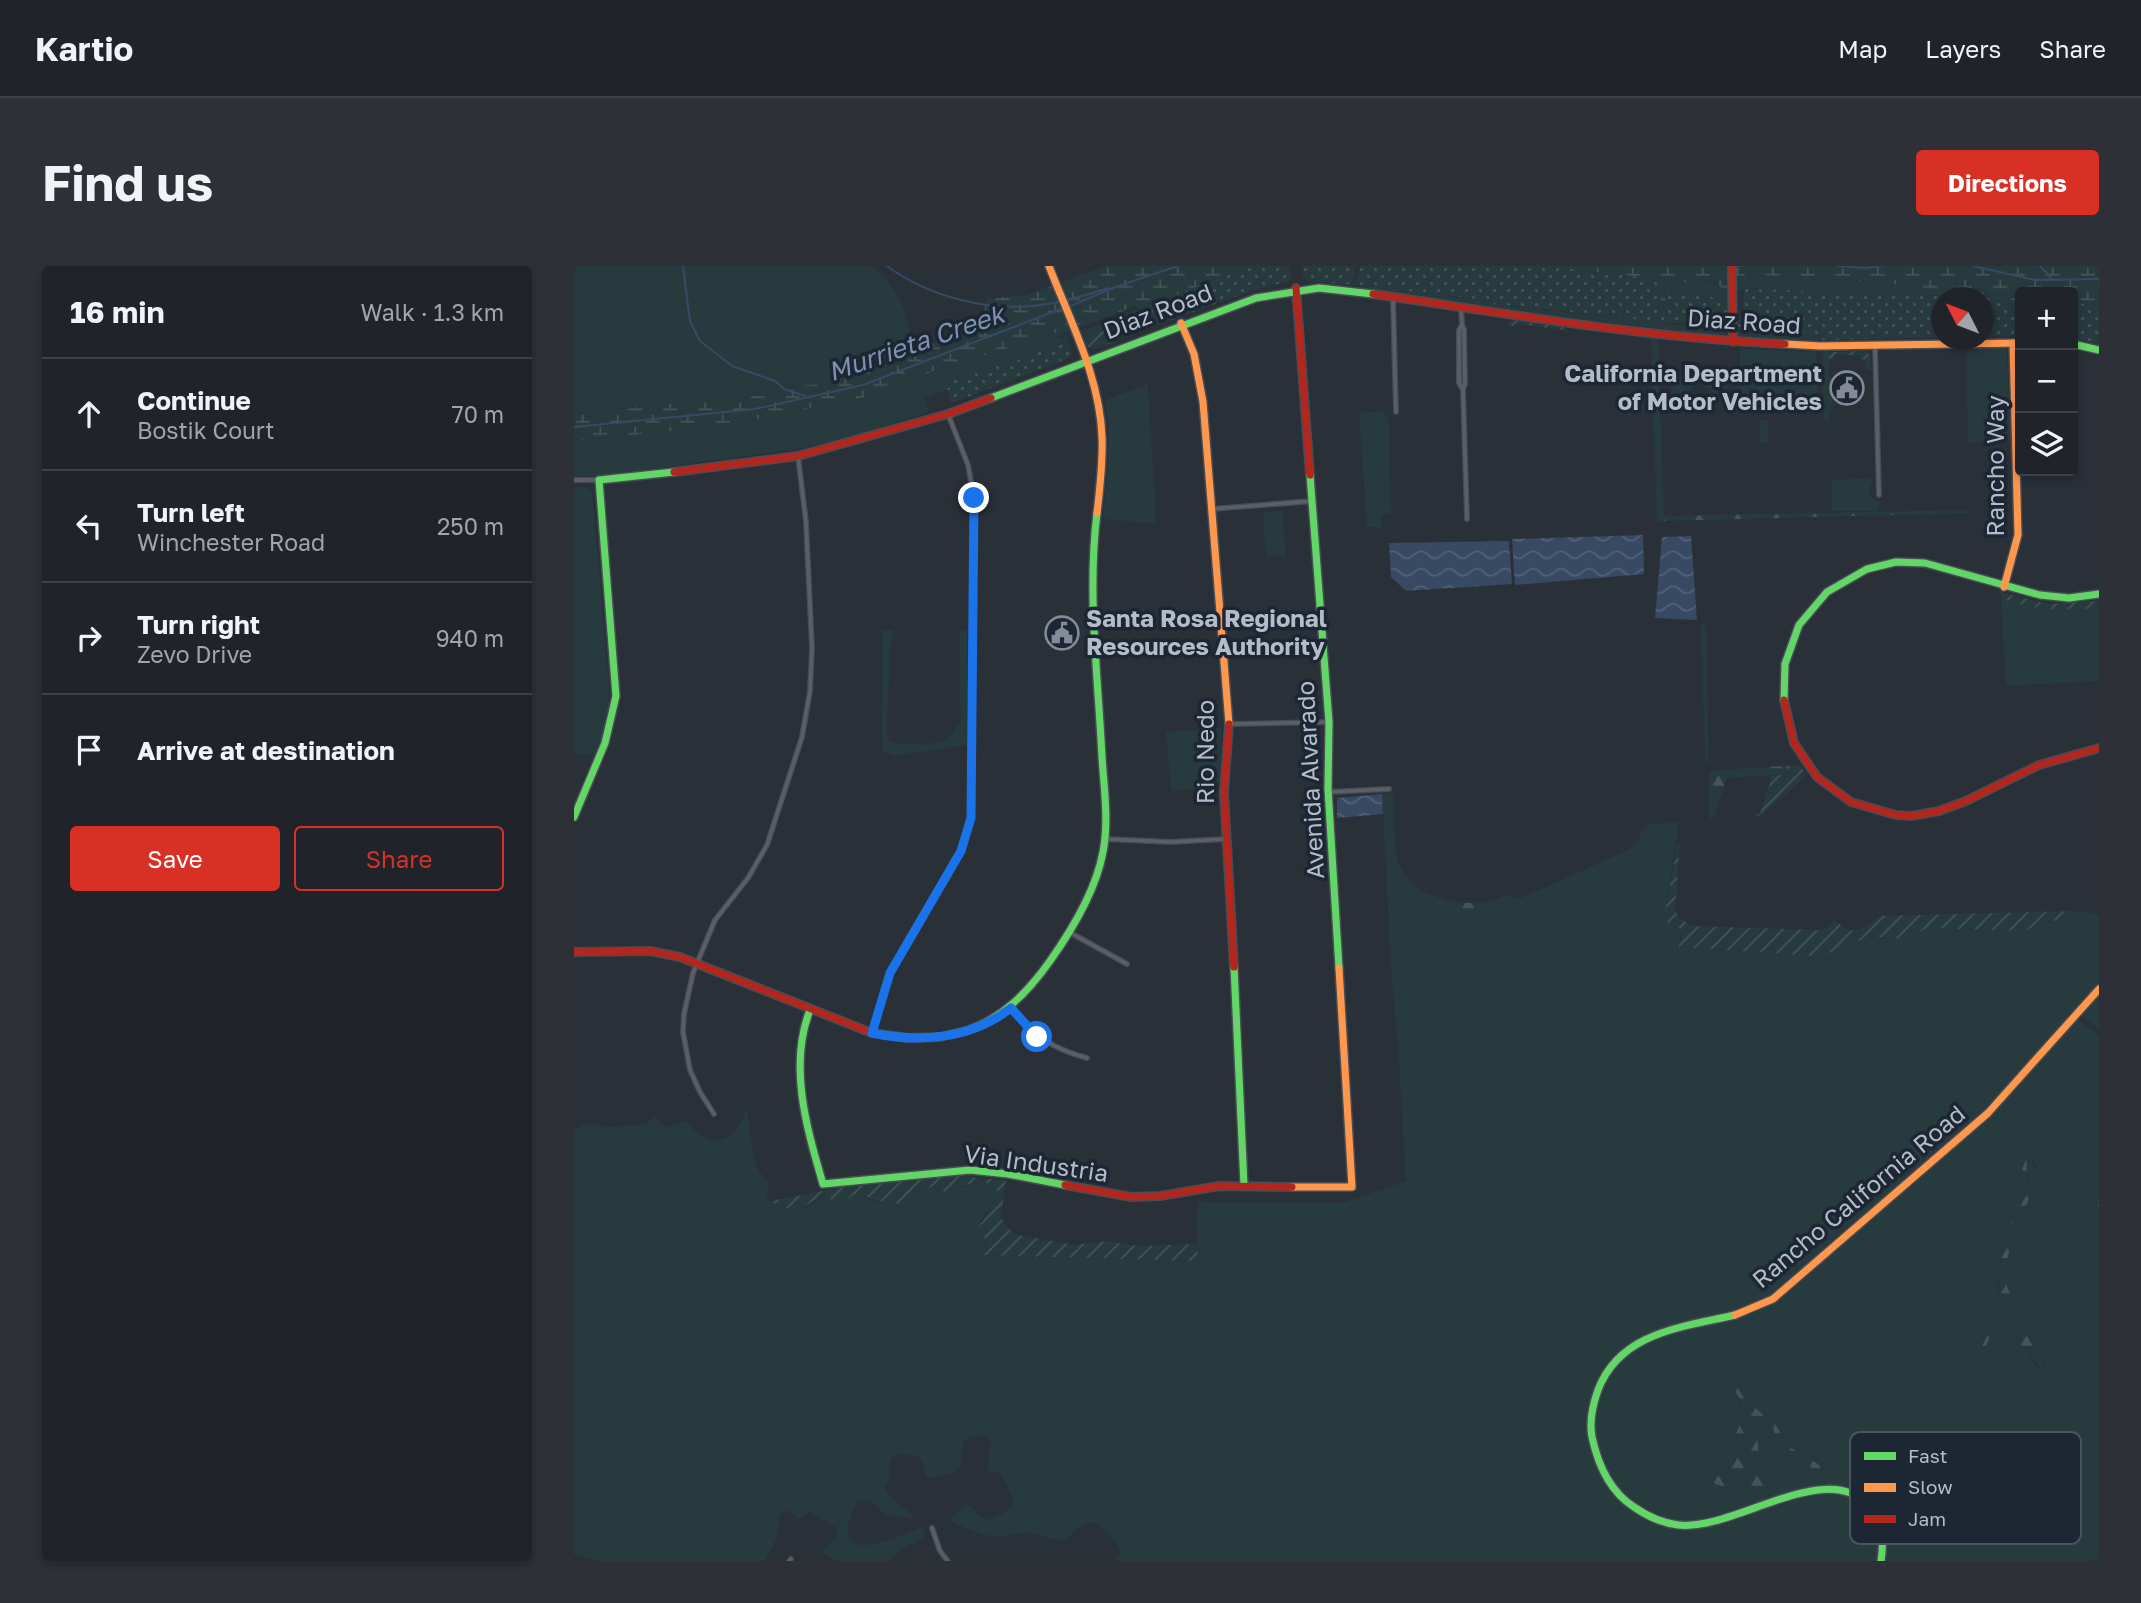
<!DOCTYPE html>
<meta charset="utf-8">
<style>
:root{--surface:#20242a;--page:#2d3036;--text:#f1f3f6;--muted:#a2a4a8;--line:#3d4147;--accent:#d93025}
body{margin:0;font-family:"Golos Text",sans-serif;background:var(--page);color:var(--text)}
.controls{position:absolute;right:21px;top:21px;display:grid;overflow:hidden;border-radius:7px;box-shadow:0 4px 10px #0003}
.controls button{width:63px;height:63px;display:grid;place-items:center;padding:0;border:0;border-bottom:2px solid var(--line);background:var(--surface);color:var(--text);font:35px sans-serif}
.compass{position:absolute;left:1357px;top:21px;width:63px;height:63px;border-radius:50%;background:var(--surface);box-shadow:0 4px 10px #0003;rotate:312deg}
.stop{position:absolute;width:21px;height:21px;margin:-16px;border:5px solid #1a73e8;border-radius:50%;background:#fff}
.stop.end{background:#1a73e8;border-color:#fff;box-shadow:0 2px 7px #0008}
.list{margin:0;padding:0;list-style:none}
h2{display:flex;justify-content:space-between;align-items:center;height:91px;margin:0;padding:0 28px;font-size:30px}
h2 small{font-size:23px;font-weight:400;color:var(--muted)}
.list li{display:grid;grid-template-columns:46px 1fr auto;gap:21px;align-items:center;box-sizing:border-box;height:112px;padding:0 28px;border-top:2px solid var(--line)}
.list b{display:block;font-size:26px;white-space:nowrap}
.list p{margin:0;font-size:23px;white-space:nowrap;color:var(--muted)}
.list em{font-size:23px;font-style:normal;color:var(--muted)}
.actions{display:flex;gap:14px;padding:21px 28px}
.actions a{flex:1;padding:16px 0;border:2px solid var(--accent);border-radius:7px;text-align:center;font-size:24px;color:var(--accent)}
.actions .main{background:var(--accent);color:#fff}
.icon{flex:none;width:38px;height:38px;fill:none;stroke:currentColor;stroke-width:2;stroke-linecap:round;stroke-linejoin:round}
.map{position:relative;flex:none;width:1525px;height:1295px;overflow:hidden;border-radius:7px}
header{display:flex;align-items:center;gap:42px;box-sizing:border-box;height:98px;padding:0 35px;background:var(--surface);border-bottom:2px solid var(--line)}
header strong{font-size:33px}
nav{display:flex;gap:38px;margin-inline-start:auto;font-size:24px}
.intro{display:flex;align-items:center;justify-content:space-between;box-sizing:border-box;height:168px;padding:0 42px}
h1{margin:0;font-size:49px}
.button{padding:18px 32px;border-radius:7px;background:var(--accent);color:#fff;font-size:24px;font-weight:700}
main{display:flex;gap:42px;padding:0 42px}
aside{flex:1;background:var(--surface);border-radius:7px;box-shadow:0 4px 10px #0003}
.map>svg:first-child{display:block}
.grass{fill:#273a3e}
.forest{fill:url(#forest-firs)}
.wetland{fill:url(#wetland-marsh)}
.park{fill:url(#park-dots)}
.garden{fill:url(#garden-furrows)}
.water{fill:url(#water-waves)}
.lines{fill:none;stroke-linecap:round;stroke-linejoin:round}
.stream{stroke:#384963;stroke-width:2}
.street-casing{stroke:#484c53;stroke-width:6}
.fast-casing{stroke:#484c53;stroke-width:10}
.slow-casing{stroke:#484c53;stroke-width:10}
.jam-casing{stroke:#484c53;stroke-width:10}
.street{stroke:#5a5e66;stroke-width:3.5}
.fast{stroke:#63d668;stroke-width:7}
.slow{stroke:#ff974d;stroke-width:7}
.jam{stroke:#b3261e;stroke-width:7}
.route{stroke:#1a73e8;stroke-width:9}
.labels{text-anchor:middle;stroke-width:7;stroke-linejoin:round;paint-order:stroke}
.street-label{font-size:24px;fill:#b4bcc9;stroke:#1d2633}
.poi-label{font-size:24px;font-weight:bold;fill:#b4bcc9;stroke:#1d2633;text-anchor:end}
.water-label{font-size:26px;font-style:italic;fill:#7c92b1;stroke:#1d2633}
.key{fill:#1d2633;stroke:#4a5360;stroke-width:2}
.key-label{font-size:19px;fill:#b4bcc9}
</style>
<header>
<strong>Kartio</strong>
<nav><a>Map</a><a>Layers</a><a>Share</a></nav>
</header>
<div class="intro"><h1>Find us</h1><a class="button">Directions</a></div>
<main>
<aside>
<h2>16 min<small>Walk · 1.3 km</small></h2>
<ul class="list">
<li><svg class="icon" aria-label="ahead" viewBox="0 0 24 24"><path d="M12 20V5M6 11l6-6 6 6"/></svg><div><b>Continue</b><p>Bostik Court</p></div><em>70 m</em></li>
<li><svg class="icon" aria-label="left" viewBox="0 0 24 24"><path d="M17 20v-9H6M10 6l-5 5 5 5"/></svg><div><b>Turn left</b><p>Winchester Road</p></div><em>250 m</em></li>
<li><svg class="icon" aria-label="right" viewBox="0 0 24 24"><path d="M7 20v-9h11M14 6l5 5-5 5"/></svg><div><b>Turn right</b><p>Zevo Drive</p></div><em>940 m</em></li>
<li><svg class="icon" aria-label="arrive" viewBox="0 0 24 24"><path d="M6 21V4h12l-3 4 3 4H6"/></svg><div><b>Arrive at destination</b></div></li>
</ul>
<div class="actions"><a class="main">Save</a><a>Share</a></div>
</aside>
<div class="map">
<svg width="1525" height="1295" viewBox="0 0 1525 1295">
<defs>
<pattern id="forest-firs" width="22" height="20" patternUnits="userSpaceOnUse" patternTransform="scale(1.75)"><rect width="22" height="20" fill="#273a3e"/><path d="M5 1l3.5 6h-7zM16 11l3.5 6h-7z" fill="#445559"/></pattern>
<pattern id="wetland-marsh" width="20" height="14" patternUnits="userSpaceOnUse" patternTransform="scale(1.75)"><rect width="20" height="14" fill="#273a3e"/><path d="M1 5h8M5 5V1M11 12h8M15 12V8" fill="none" stroke="#445559"/></pattern>
<pattern id="park-dots" width="8" height="8" patternUnits="userSpaceOnUse" patternTransform="scale(1.75)"><rect width="8" height="8" fill="#273a3e"/><path d="M2 2h.1M6 6h.1" fill="none" stroke="#445559" stroke-width="1.8" stroke-linecap="round"/></pattern>
<pattern id="garden-furrows" width="10" height="10" patternUnits="userSpaceOnUse" patternTransform="scale(1.75)"><rect width="10" height="10" fill="#273a3e"/><path d="M-1 1l2-2M0 10L10 0M9 11l2-2" fill="none" stroke="#445559"/></pattern>
<pattern id="water-waves" width="16" height="10" patternUnits="userSpaceOnUse" patternTransform="scale(1.75)"><rect width="16" height="10" fill="#384963"/><path d="M0 5q4-4 8 0t8 0" fill="none" stroke="#526178"/></pattern>
</defs>
<rect width="100%" height="100%" fill="#2a3038"/>
<g class="grass">
<path d="M0,0H299C327,24 334,50 339,86L272,113L240,120H217L194,129L0,147Z"/>
<polygon points="1189,9 1305,16 1400,30 1302,29 1174,22 1179,13"/>
<polygon points="1125,14 1148,20 1152,28 1154,28 1155,37 1128,28 1093,28 1103,17"/>
<path d="M792,20L908,34L934,40L1074,55C1084,61 1134,59 1150,60L1154,55L1155,66L1148,70L817,30L782,21Z"/>
<polygon points="612,25 570,46 509,70 507,65"/>
<polygon points="1178,62 1185,67 1231,66 1243,73 1262,74 1178,73 1163,70 1162,65"/>
<polygon points="483,66 486,73 493,70 495,77 479,79 449,92 375,117 377,122 350,132 355,146 288,168 224,183 25,210 0,210 0,175 80,167 194,152 204,148 279,135 345,110"/>
<polygon points="1074,71 1084,72 1090,255 1083,255 1077,74"/>
<polygon points="1166,82 1240,86 1243,92 1244,138 1242,134 1194,135 1193,139 1190,139 1189,130 1168,130 1166,134"/>
<polygon points="1392,82 1429,82 1433,84 1437,176 1394,177"/>
<polygon points="1250,85 1255,86 1256,112 1260,113 1258,116 1258,136 1261,137 1256,141 1259,145 1263,143 1263,145 1256,146 1256,167 1255,157 1250,153 1248,88"/>
<polygon points="1153,108 1156,108 1156,113 1153,113 1153,130 1136,130 1136,122 1132,122 1132,111 1152,111"/>
<polygon points="1098,112 1119,112 1119,123 1115,123 1115,130 1098,130"/>
<path d="M574,118L582,258L529,253C533,213 539,174 531,134Z"/>
<polygon points="810,145 815,158 817,248 807,249 807,261 793,261 785,147"/>
<polygon points="1186,154 1194,154 1194,159 1197,159 1194,161 1194,177 1183,177 1186,175"/>
<polygon points="1299,212 1295,223 1295,230 1305,236 1305,245 1258,245 1258,214"/>
<polygon points="0,221 12,221 18,225 35,424 34,447 30,469 21,488 0,488"/>
<polygon points="708,244 712,290 692,291 689,247"/>
<path d="M1427,333C1460,342 1491,347 1525,341V415L1432,420Z"/>
<polygon points="1127,359 1132,359 1135,496 1131,496"/>
<path d="M308,364H320L316,380L313,467L315,474C323,481 362,479 371,474C379,469 380,462 387,457C385,427 385,396 386,365H393V479L320,490L308,484Z"/>
<polygon points="648,462 646,516 624,518 624,523 597,525 592,466"/>
<path d="M819,526C822,578 811,618 873,634L874,638C896,642 915,651 932,633V630L947,632L1056,583L1064,575L1068,564L1072,563V559L1105,556L1090,651C1105,662 1109,663 1105,681L1239,690L1255,687L1294,671L1312,673L1340,669L1355,662L1415,664L1461,659L1485,654L1500,645L1525,648V718L1432,823L1387,865L1190,1035C1144,1058 1085,1050 1046,1086C981,1144 1019,1253 1104,1262C1141,1266 1201,1239 1238,1228C1282,1220 1317,1249 1304,1295H540L547,1285C542,1274 532,1263 522,1257C502,1257 502,1268 487,1275L453,1266L422,1271L407,1268L377,1256V1253L390,1239L397,1240L404,1249L415,1254L432,1246L439,1239L438,1230L426,1206L414,1205L417,1174C408,1166 396,1169 388,1177L387,1199L379,1207L360,1212L352,1210L348,1196L343,1190L324,1188C311,1194 318,1201 315,1212C314,1216 311,1219 311,1222L315,1230L340,1250L339,1252L310,1249L298,1235L284,1234C280,1243 273,1256 274,1266C275,1295 333,1267 347,1261L350,1265V1271L322,1287L315,1295H261L250,1287L249,1283L262,1272L264,1258L260,1260L236,1246L225,1254L214,1244L205,1249L203,1272L191,1295H25L0,1289V864L13,857L35,861L72,858L81,850L91,861L113,855C137,888 162,876 173,841C176,858 177,889 184,903C190,913 200,916 192,928L195,934L209,942L233,941L250,930L273,933L284,926L296,935L335,936L359,920C373,928 394,920 408,914L423,924L424,929L406,956L411,972L410,989L624,995V936L768,937L832,915L824,778L818,717L808,528Z"/>
<polygon points="1525,728 1525,763 1507,749"/>
<path d="M1503,753L1525,769V938L1508,936L1502,932L1481,910L1469,903L1459,884L1444,876L1438,865L1425,859L1449,886C1451,893 1448,896 1448,903C1448,911 1451,918 1453,926L1429,980L1423,1017L1426,1028L1400,1101L1398,1116L1421,1057L1431,1039L1435,1041L1438,1054L1446,1068L1445,1110L1450,1090L1454,1088L1482,1128L1496,1135L1487,1129L1468,1099L1431,1018V1004L1435,986L1454,936L1455,919L1451,901L1456,892L1466,908L1484,921L1495,935L1512,942L1525,943V1295H1310C1320,1257 1296,1224 1257,1219L1251,1206L1244,1198L1214,1180L1202,1159L1180,1141L1174,1130L1158,1110L1154,1114C1159,1121 1165,1130 1167,1139C1173,1165 1145,1194 1133,1215L1170,1228L1178,1240C1155,1247 1130,1258 1105,1255C1023,1247 989,1140 1053,1087C1092,1054 1150,1062 1194,1041L1404,861L1434,832Z"/>
<path d="M1189,1155L1199,1163L1214,1195C1231,1197 1246,1201 1250,1219L1199,1233C1190,1215 1172,1173 1189,1155Z"/>
</g>
<g class="forest">
<polygon points="1395,244 1395,247 1090,255 1090,250"/>
<polygon points="1211,500 1215,508 1153,512 1140,550 1136,554 1135,505"/>
<path d="M929,630H932V633C917,649 900,646 879,643L873,634C892,637 912,641 929,630Z"/>
<path d="M1423,858L1430,859L1439,865L1444,876L1459,884L1469,903L1481,910L1502,932L1508,936L1525,938V943L1512,942L1495,935L1484,921L1466,908L1459,893L1453,894L1452,909L1457,927L1435,986L1431,1004L1432,1018L1468,1099L1487,1129L1498,1136C1475,1132 1470,1103 1455,1088L1450,1090L1445,1114L1446,1068L1438,1054L1435,1041L1432,1039L1421,1057L1397,1121L1400,1101L1426,1028L1424,1007L1432,969L1453,926L1448,911L1449,886C1437,879 1435,867 1423,858Z"/>
<path d="M1152,1096L1158,1110L1174,1130L1180,1141L1202,1159L1214,1180L1244,1198L1251,1206L1257,1219H1250C1246,1201 1231,1197 1214,1196L1199,1163L1189,1156L1185,1159C1181,1187 1187,1208 1199,1233L1178,1240L1170,1228L1133,1215C1144,1195 1175,1160 1167,1136C1161,1122 1150,1112 1152,1096Z"/>
</g>
<g class="wetland">
<path d="M532,0H676L564,44L562,40L485,69L483,66L345,110L279,135L204,148L194,152L80,167L0,175V147L194,129C218,117 245,121 271,113C301,103 333,90 361,77C378,69 391,58 409,51L413,32L450,30Z"/>
<path d="M971,0H1525V41L1499,36V26H1446V34L1442,35L1437,48L1434,47L1435,36L1413,54L1411,66H1409L1411,36L1408,31L1305,16L1189,9C1178,12 1176,22 1166,25L1160,23L1154,28L1143,17L1125,14L1103,17L1093,28L1086,56H1084V35L1087,23L1082,13Z"/>
</g>
<g class="park">
<polygon points="676,0 716,0 716,15 680,24 575,62 570,46 612,25"/>
<path d="M728,0H782L778,16L781,17L786,0H971L1082,13L1085,15C1090,27 1082,42 1084,56H1086L1093,28H1128L1155,37L1154,55L1150,60L1097,57L1085,60L1073,55L938,39C924,42 910,34 896,32C842,26 788,19 734,15L729,11Z"/>
<polygon points="1174,22 1302,29 1409,31 1367,32 1367,71 1249,74 1236,71 1231,66 1184,67 1178,62 1162,65 1169,45 1170,24"/>
<polygon points="1423,32 1434,33 1436,49 1442,35 1446,34 1446,69 1410,70 1410,66 1413,64 1414,47"/>
<polygon points="1499,36 1525,41 1525,77 1499,73"/>
<polygon points="495,77 498,88 495,92 378,137 373,123 377,121 375,116 449,92 479,79"/>
</g>
<g class="garden">
<polygon points="940,54 990,61 993,63 993,67 990,64 942,58 940,60 935,59 935,55"/>
<polygon points="547,55 553,71 521,83 514,81 509,70"/>
<polygon points="1292,85 1296,89 1297,103 1290,105 1292,104 1292,94 1287,93 1286,89 1261,89 1260,93 1255,93 1255,86"/>
<path d="M1426,326L1474,338L1525,335V341C1491,347 1460,342 1427,333Z"/>
<polygon points="1226,499 1232,510 1184,552 1183,548 1186,548 1197,514 1194,510 1215,508 1211,500"/>
<polygon points="1103,578 1106,578 1101,644 1105,651 1118,660 1246,664 1256,660 1260,654 1275,665 1288,663 1305,650 1500,645 1485,654 1472,656 1449,665 1355,662 1329,673 1294,671 1255,687 1239,690 1104,681 1108,672 1106,663 1094,658 1090,651"/>
<path d="M381,910L432,914L427,952L433,962L444,969L500,979L533,975L564,980L623,978L624,995L410,989L411,972L406,968L405,961L424,929L423,924L408,914L371,926L359,920C350,924 343,932 334,936C320,941 296,934 284,926L266,938L250,930C228,941 220,950 196,935L264,922Z"/>
</g>
<g class="water">
<polygon points="1069,269 1070,308 941,319 938,273"/>
<polygon points="1117,270 1123,354 1081,352 1088,271"/>
<polygon points="935,275 938,318 832,325 817,311 815,277"/>
<polygon points="808,528 809,548 763,552 763,532"/>
</g>
<g class="lines">
<g class="stream">
<polyline points="109,0 116,55 126,75 158,100 201,115 210,123 231,130"/>
<path d="M313,0C355,31 414,46 467,39C490,36 513,29 535,22"/>
<polyline points="1161,0 1168,0"/>
<polyline points="1264,0 1291,2 1307,0"/>
<polyline points="1399,0 1461,14 1525,13"/>
<polyline points="1466,0 1479,14"/>
<polyline points="494,41 544,20 604,0"/>
<polyline points="0,161 181,143 289,119 489,42"/>
</g>
<defs>
<g id="street">
<polyline points="819,32 822,146"/>
<polyline points="887,42 888,59 890,63 891,118 889,123"/>
<polyline points="888,59 885,64 885,117 889,124 893,253"/>
<polyline points="1301,80 1305,229"/>
<polyline points="0,214 25,214"/>
<polyline points="637,243 739,235"/>
<polyline points="655,458 754,456"/>
<polyline points="754,526 815,523"/>
<polyline points="531,573 597,576 651,573"/>
<polyline points="495,666 553,698"/>
<path d="M437,742C458,769 479,783 513,792"/>
<polyline points="298,767 316,707 387,585 397,552 400,232 394,199 374,148"/>
<polyline points="140,848 126,826 116,804 109,766 110,748 119,707 141,654 174,612 193,579 228,471 236,425 238,383 232,256 224,190"/>
<polyline points="358,1262 366,1285 374,1295"/>
<polyline points="215,1295 217,1293"/>
</g>
<g id="fast">
<polyline points="1499,78 1525,84"/>
<polyline points="417,132 682,32 745,22 799,28"/>
<polyline points="736,209 755,456 754,523 765,702"/>
<polyline points="1210,434 1211,398 1225,359 1253,326 1293,303 1322,296 1351,297 1466,329 1495,332 1525,328"/>
<polyline points="0,551 31,477 42,430 25,214 100,206"/>
<polyline points="660,701 670,919"/>
<path d="M236,744C214,800 233,863 249,918L396,904L434,908L491,919"/>
<path d="M392,765C428,753 454,726 476,695C498,664 522,624 529,586C535,555 530,522 528,491C524,410 513,327 523,247"/>
<path d="M1161,1049C1109,1061 1046,1066 1024,1124C1019,1138 1015,1155 1018,1171C1024,1199 1035,1225 1060,1241C1073,1250 1088,1257 1104,1259C1159,1266 1252,1191 1295,1240C1309,1256 1310,1275 1307,1295"/>
</g>
<g id="slow">
<path d="M475,0C496,55 526,111 528,171C529,196 526,222 523,247"/>
<polyline points="607,57 620,88 629,136 655,458"/>
<polyline points="1211,78 1246,80 1446,77"/>
<polyline points="1430,321 1444,269 1439,77"/>
<polyline points="718,921 778,921 765,702"/>
<polyline points="1161,1049 1199,1033 1414,847 1525,723"/>
</g>
<g id="jam">
<polyline points="1158,0 1159,76"/>
<polyline points="722,22 736,209"/>
<path d="M799,28C936,48 1073,72 1211,78"/>
<polyline points="100,206 224,190 374,148 417,132"/>
<polyline points="1210,434 1220,477 1243,511 1277,536 1322,549 1337,550 1365,545 1392,535 1465,499 1525,482"/>
<polyline points="655,458 650,526 660,701"/>
<polyline points="0,686 76,685 106,691 298,767 334,772 366,771 392,765"/>
<polyline points="491,919 557,931 586,930 645,920 718,921"/>
</g>
</defs>
<use href="#street" class="street-casing"/>
<use href="#fast" class="fast-casing"/>
<use href="#slow" class="slow-casing"/>
<use href="#jam" class="jam-casing"/>
<use href="#street" class="street"/>
<use href="#fast" class="fast"/>
<use href="#slow" class="slow"/>
<use href="#jam" class="jam"/>
</g>
<g class="lines">
<path class="route" d="M400,232L397,552L387,585L316,707L298,767C346,777 397,773 437,742L463,771"/>
</g>
<defs>
<symbol id="civic-ring" viewBox="-11 -11 22 22"><circle r="9.5" fill="#1d2633" stroke="#848b96" stroke-width="1.5"/><path d="M-.6-6.5H3V-4.5H.6V-3L4-1V1h2V6H-6V1h2V-1L-.6-3ZM-1.2 2.5V6h2.4V2.5Z" fill="#848b96"/></symbol>
</defs>
<g fill-rule="evenodd">
<use href="#civic-ring" x="1254" y="103" width="38" height="38"/>
<use href="#civic-ring" x="469" y="348" width="38" height="38"/>
</g>
<g class="labels">
<g class="street-label">
<text transform="translate(584 46) rotate(-21)" y="8">Diaz Road</text>
<text transform="translate(1170 56) rotate(4)" y="8">Diaz Road</text>
<text transform="translate(1422 200) rotate(-90)" y="8">Rancho Way</text>
<text transform="translate(632 486) rotate(-90)" y="8">Rio Nedo</text>
<text transform="translate(737 514) rotate(-93)" y="8">Avenida Alvarado</text>
<text transform="translate(462 898) rotate(8)" y="8">Via Industria</text>
<text transform="translate(1285 931) rotate(-40)" y="8">Rancho California Road</text>
</g>
<g class="poi-label">
<text x="1248" y="116">California Department<tspan x="1248" dy="28">of Motor Vehicles</tspan></text>
<text x="512" y="361" text-anchor="start">Santa Rosa Regional<tspan x="512" dy="28">Resources Authority</tspan></text>
</g>
<g class="water-label">
<text transform="translate(342 77) rotate(-19)" y="9">Murrieta Creek</text>
</g>
</g>
<rect x="1276" y="1166" width="231" height="112" rx="10" class="key"/>
<rect x="1290" y="1186" width="32" height="8" fill="#63d668"/>
<rect x="1290" y="1217" width="32" height="9" fill="#ff974d"/>
<rect x="1290" y="1249" width="32" height="8" fill="#b3261e"/>
<g class="key-label">
<text x="1334" y="1197">Fast</text>
<text x="1334" y="1228">Slow</text>
<text x="1334" y="1260">Jam</text>
</g>
</svg>
<div class="controls">
<button>+</button>
<button>−</button>
<button><svg class="icon" aria-label="layers" viewBox="0 0 24 24"><path d="M12 4l9 5-9 5-9-5zM3 14l9 5 9-5"/></svg></button>
</div>
<svg class="compass" viewBox="-18 -18 36 36"><path d="M0-13l5 13h-10z" fill="#e53935"/><path d="M0 13l5-13h-10z" fill="#a2a4a8"/></svg>
<div class="stop" style="left:463px;top:771px"></div>
<div class="stop end" style="left:400px;top:232px"></div>
</div>
</main>
